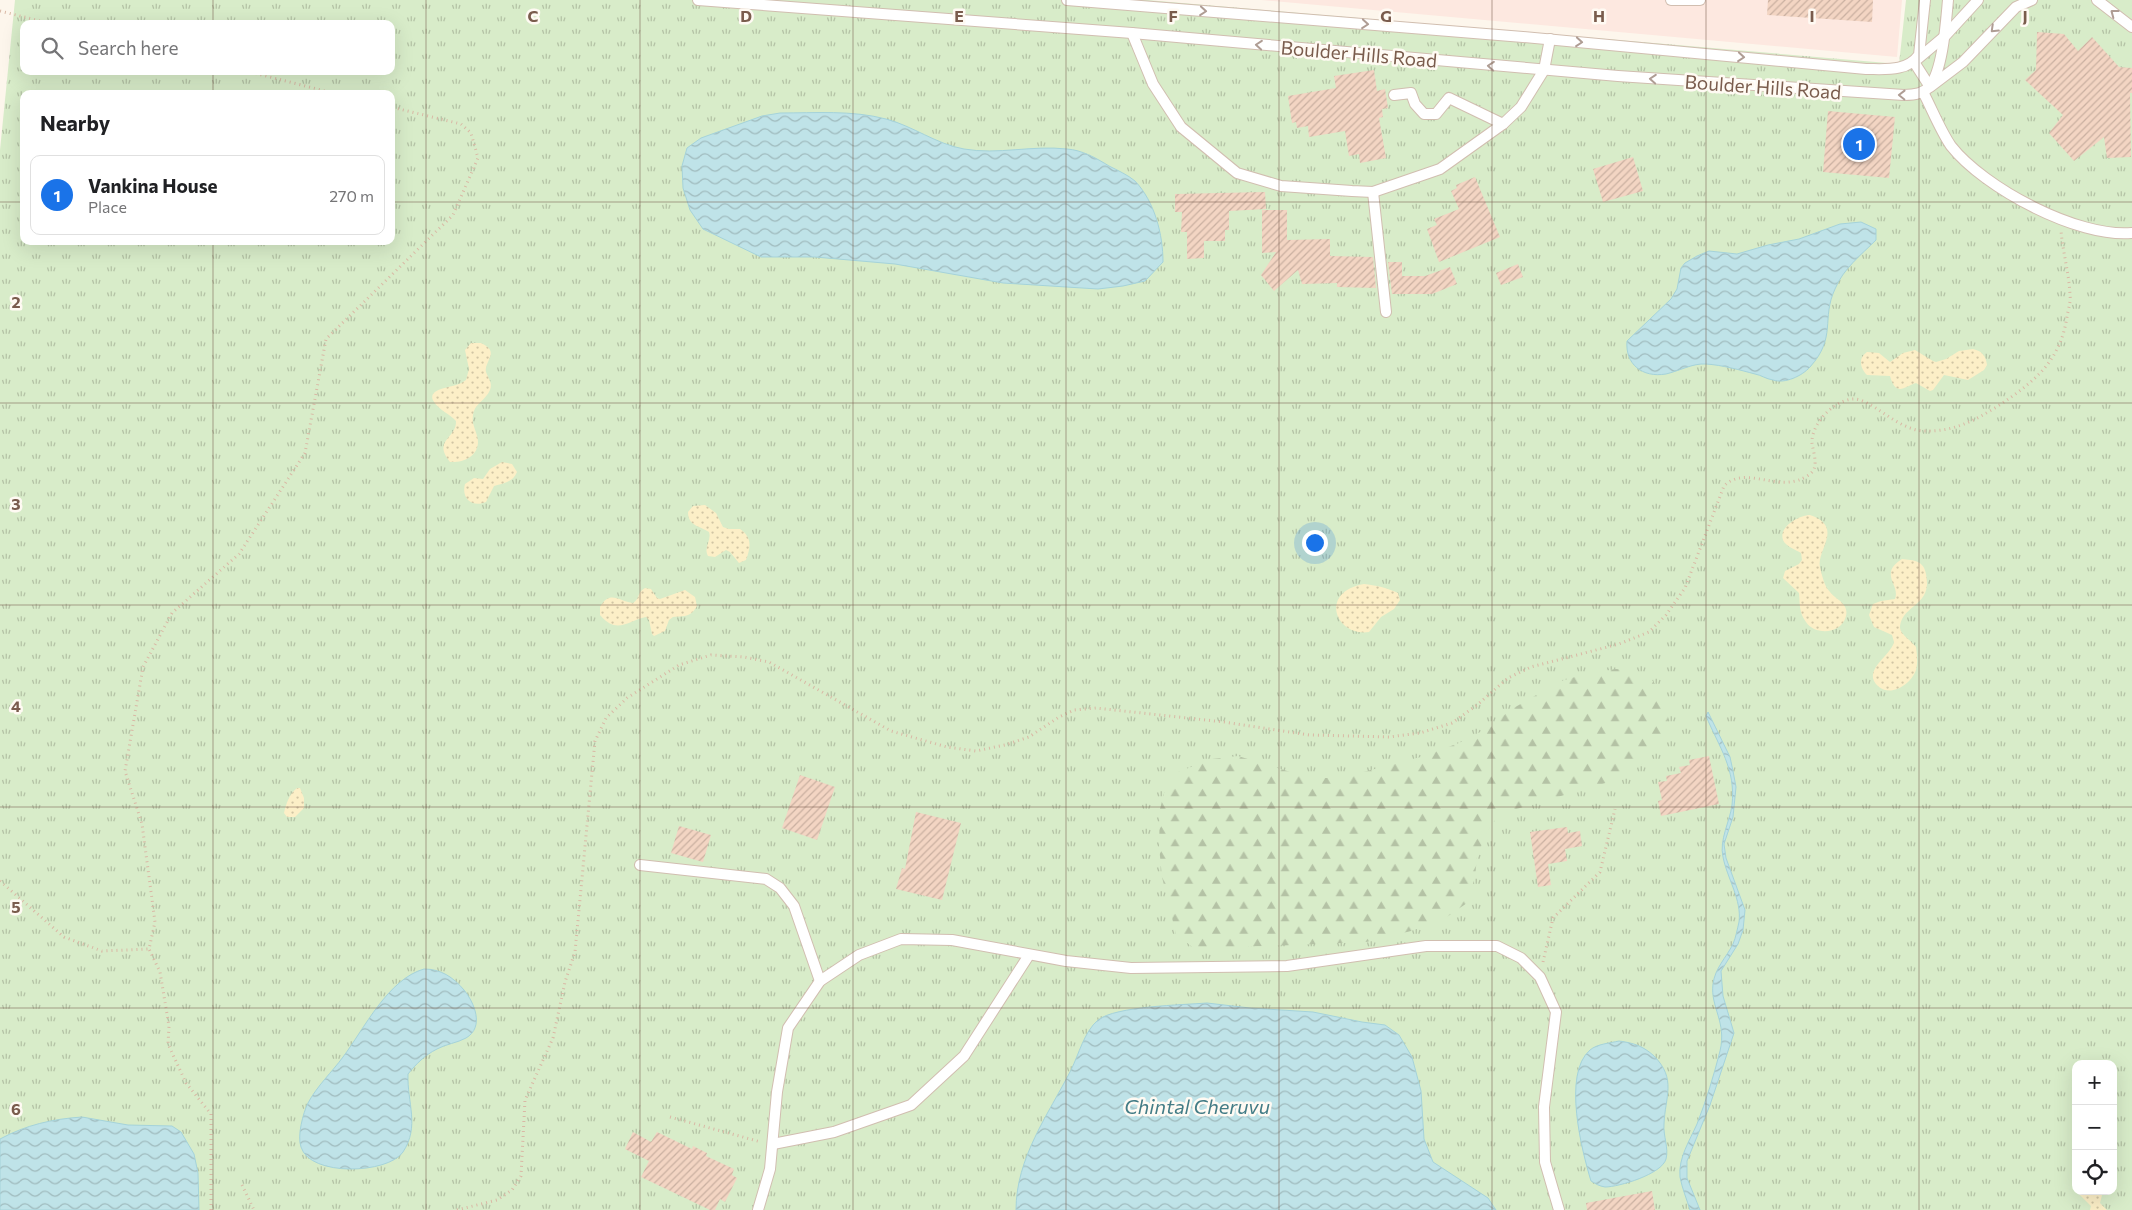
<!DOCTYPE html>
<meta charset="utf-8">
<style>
:root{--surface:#fff;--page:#f2f2f2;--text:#202124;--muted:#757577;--line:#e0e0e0;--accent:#1a73e8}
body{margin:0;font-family:Commissioner,sans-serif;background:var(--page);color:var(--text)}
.controls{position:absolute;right:15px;bottom:15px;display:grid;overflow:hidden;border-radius:10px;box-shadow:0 5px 20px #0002}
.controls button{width:45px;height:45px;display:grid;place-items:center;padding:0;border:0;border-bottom:1px solid var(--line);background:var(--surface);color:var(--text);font:25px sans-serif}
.you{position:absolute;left:1314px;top:542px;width:18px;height:18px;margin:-12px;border:4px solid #fff;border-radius:50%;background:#1a73e8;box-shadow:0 0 0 8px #1a73e833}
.badge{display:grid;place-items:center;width:32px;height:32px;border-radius:50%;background:var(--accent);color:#fff;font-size:16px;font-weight:700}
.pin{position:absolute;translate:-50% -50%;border:2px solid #fff;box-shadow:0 1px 5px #0006}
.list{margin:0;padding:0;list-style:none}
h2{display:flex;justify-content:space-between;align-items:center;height:65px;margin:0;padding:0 20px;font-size:21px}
h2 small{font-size:16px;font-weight:400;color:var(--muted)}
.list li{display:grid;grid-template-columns:32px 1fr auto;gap:15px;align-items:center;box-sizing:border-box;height:80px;margin:0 10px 10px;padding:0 10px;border:1px solid var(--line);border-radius:10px}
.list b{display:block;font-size:19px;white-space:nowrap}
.list p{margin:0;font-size:16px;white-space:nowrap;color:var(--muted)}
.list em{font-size:16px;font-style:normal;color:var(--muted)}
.icon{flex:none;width:28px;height:28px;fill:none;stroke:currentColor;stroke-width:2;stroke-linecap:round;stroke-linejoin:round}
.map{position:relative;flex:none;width:2132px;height:1210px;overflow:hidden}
.search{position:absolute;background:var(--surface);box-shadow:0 5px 20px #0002;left:20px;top:20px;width:375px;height:55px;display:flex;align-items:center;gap:12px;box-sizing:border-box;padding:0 18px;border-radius:10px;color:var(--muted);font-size:19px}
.panel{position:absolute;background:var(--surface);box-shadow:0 5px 20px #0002;left:20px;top:90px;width:375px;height:155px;border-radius:10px}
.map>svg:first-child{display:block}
.commercial{fill:#fde8e0}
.grass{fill:url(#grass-tufts);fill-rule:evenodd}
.forest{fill:url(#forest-firs)}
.sand{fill:url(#sand-dots)}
.water{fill:url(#water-waves);stroke:#a5d3da}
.building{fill:url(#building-hatch)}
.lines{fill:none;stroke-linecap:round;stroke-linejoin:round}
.service-casing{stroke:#d1beb0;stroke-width:12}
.path{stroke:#d9b8a5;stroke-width:3;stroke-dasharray:1 4;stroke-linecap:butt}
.service{stroke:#fff;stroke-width:10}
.oneway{stroke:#af9d94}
.grid{fill:none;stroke:#7a5c4d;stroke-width:1;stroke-opacity:0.55}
.labels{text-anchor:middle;stroke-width:5;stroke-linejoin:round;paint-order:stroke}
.street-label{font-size:19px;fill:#7a5c4d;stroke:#fffaf3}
.water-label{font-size:20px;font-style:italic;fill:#437c86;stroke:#fffaf3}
.grid-label{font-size:16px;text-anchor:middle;font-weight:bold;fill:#7a5c4d;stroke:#fffaf3;stroke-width:5;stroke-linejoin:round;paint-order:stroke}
</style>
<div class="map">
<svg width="2132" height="1210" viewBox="0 0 2132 1210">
<defs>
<pattern id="grass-tufts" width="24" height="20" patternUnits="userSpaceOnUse" patternTransform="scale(1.25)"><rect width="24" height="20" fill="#d8ecc9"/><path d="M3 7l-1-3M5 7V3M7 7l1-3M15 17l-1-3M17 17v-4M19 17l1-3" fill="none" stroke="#b4c2a5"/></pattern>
<pattern id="forest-firs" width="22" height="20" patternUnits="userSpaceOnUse" patternTransform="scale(1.25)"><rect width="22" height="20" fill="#d8ecc9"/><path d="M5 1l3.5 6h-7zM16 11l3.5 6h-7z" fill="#b4c2a5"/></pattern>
<pattern id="sand-dots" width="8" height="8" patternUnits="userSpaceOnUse" patternTransform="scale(1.25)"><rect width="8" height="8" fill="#fcefc7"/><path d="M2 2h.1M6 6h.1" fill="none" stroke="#d1c5a4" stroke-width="1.8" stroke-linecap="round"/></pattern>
<pattern id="water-waves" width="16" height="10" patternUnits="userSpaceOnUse" patternTransform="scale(1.25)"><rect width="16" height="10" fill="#bfe3e8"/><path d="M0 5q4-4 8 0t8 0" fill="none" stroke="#a0bbbe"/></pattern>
<pattern id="building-hatch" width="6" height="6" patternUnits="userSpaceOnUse" patternTransform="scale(1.25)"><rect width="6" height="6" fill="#f3d5c3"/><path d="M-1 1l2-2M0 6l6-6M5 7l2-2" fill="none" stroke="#cab0a1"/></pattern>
</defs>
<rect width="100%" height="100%" fill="#fdf6ec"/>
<polygon class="commercial" points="1261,0 1902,0 1897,57"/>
<path class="grass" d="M15,0H1147L1899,64L1906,0H2132V1210H0V150ZM24,24H391V71H24ZM24,94H391V241H24ZM2076,1064H2113V1191H2076Z"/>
<polygon class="forest" points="1616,669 1637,670 1652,680 1660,691 1668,718 1666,740 1640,766 1609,782 1506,812 1493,822 1487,832 1477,857 1475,877 1467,903 1444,919 1411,931 1366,942 1195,949 1176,934 1162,877 1159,846 1160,809 1167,782 1178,772 1212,759 1238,756 1310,778 1340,778 1421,757 1459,743 1490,727 1510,710 1561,681 1585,674"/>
<g class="sand">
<path d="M471,343H481C501,352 484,361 486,372C488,378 493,383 490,390C486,400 474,404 473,415C471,425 478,433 478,442C478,457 462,463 450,462C432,440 457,438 456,421C450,414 439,410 434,402C426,389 448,388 456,385C460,384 463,382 466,380L469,369L465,350Z"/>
<path d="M1973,349C1982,351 1986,356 1987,365L1984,370L1968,380L1944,375L1933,390L1930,391L1916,383C1904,387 1896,397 1890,376L1867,375C1860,368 1858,358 1867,352L1879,353L1890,362L1903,353L1915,350L1933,361L1936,362L1946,359L1959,351Z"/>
<path d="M502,462L512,464L517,472C513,482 504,483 494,486L486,502C472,508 461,498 465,484L474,478L483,479L490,469Z"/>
<path d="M705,505L716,513L723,527L729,529H740C752,537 751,547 746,560L739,563L730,552L726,550L715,557L708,556C703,547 712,541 709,532C700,526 688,526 688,512L693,506Z"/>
<path d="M1810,515C1845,527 1816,550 1820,567C1822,575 1824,586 1830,592C1836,600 1849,603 1846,616C1842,634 1815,636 1806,622C1799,613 1800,604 1799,593L1783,578L1785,571L1799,564L1802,560L1801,553C1796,550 1788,547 1784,542C1776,528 1799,515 1810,515Z"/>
<path d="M1902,559C1914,560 1924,561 1926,574C1933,606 1903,604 1900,626C1899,634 1912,641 1916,647C1917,654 1918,663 1916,670C1911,684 1892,697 1879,687C1860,671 1891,656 1894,642L1892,635L1874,627L1869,615L1873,604L1881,601L1895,599C1901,585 1878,574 1902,559Z"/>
<path d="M1364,584C1375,585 1388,588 1398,593L1400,600L1394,609L1381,617L1369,632C1336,637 1318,592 1364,584Z"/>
<path d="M645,588L651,589L657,598L660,599L685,590L695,597L697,606C691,617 685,616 673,617L669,620L665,631L654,636L652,634L649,620L646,617C627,621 617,635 600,615V607C610,589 620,602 633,603C640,599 637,592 645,588Z"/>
<path d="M297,788H300L304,798V808L295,817H287L284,813C286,804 289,794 297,788Z"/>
<polygon points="2076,1191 2103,1191 2100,1203 2107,1210 2090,1210 2091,1206"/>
</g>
<g class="water">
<path d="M780,113C815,113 852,110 886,119C913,126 936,144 964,149C998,155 1032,145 1067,149C1082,150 1096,158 1109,166C1117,170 1128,175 1135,181C1155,202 1163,235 1163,262L1145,281L1123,286L1098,289L1003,283L895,264L815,257H761L703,229L690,210L683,188L682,166L687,148L701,138L762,116Z"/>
<path d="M1861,222L1876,229V240C1861,255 1843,269 1835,289C1821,319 1837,337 1810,367C1802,376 1785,384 1773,380C1766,379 1761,375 1755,374C1740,370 1722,365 1706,364C1693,363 1679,371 1666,374C1642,378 1625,364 1627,341L1671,299L1677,289L1681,268L1685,263L1697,256L1709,251L1737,254L1768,245L1799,239L1840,224Z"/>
<path d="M1708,712L1730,757L1733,771L1736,787L1733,817L1724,844L1726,858L1745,910L1743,930L1738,944L1721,971L1723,996L1734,1033L1710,1105L1687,1161V1178L1700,1210H1690C1687,1200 1682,1188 1680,1177C1678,1158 1690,1140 1697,1124C1706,1101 1714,1075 1720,1051C1727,1022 1710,1007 1713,984C1715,968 1726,958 1733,944C1736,937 1737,930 1739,922C1742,900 1727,878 1723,857C1719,840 1730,821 1732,805C1736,769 1719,747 1706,716Z"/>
<path d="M424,969C441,969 453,977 464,990C474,1002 485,1027 466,1038C457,1043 446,1044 437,1049C425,1055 416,1064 408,1074C407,1103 420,1126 403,1152C388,1174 310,1177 301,1147C297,1136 303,1113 308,1103C317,1086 332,1072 343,1057C364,1029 388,979 424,969Z"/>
<path d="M1207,1003L1250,1008L1313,1012L1362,1022L1385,1025L1399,1035L1412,1057L1421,1091L1424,1139L1433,1162L1488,1198L1496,1210H1016C1016,1158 1048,1115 1071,1070C1079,1054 1084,1032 1098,1020C1116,1006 1182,1005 1207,1003Z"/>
<path d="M1619,1041C1634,1043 1643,1046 1654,1056C1677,1079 1665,1097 1664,1124C1663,1136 1669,1148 1666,1159C1662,1174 1619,1187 1605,1187C1599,1186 1596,1184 1591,1181C1582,1151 1562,1074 1590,1050C1597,1044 1610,1043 1619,1041Z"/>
<path d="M82,1117L128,1125L172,1126L181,1132L194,1154L198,1173L199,1210H0V1139C26,1125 52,1119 82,1117Z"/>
</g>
<g class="building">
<polygon points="1768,0 1873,0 1872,22 1767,15"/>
<polygon points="2037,32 2064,34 2078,51 2092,37 2119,67 2132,68 2132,93 2130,93 2131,157 2107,158 2104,137 2074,161 2049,133 2063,115 2025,80 2036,70"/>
<polygon points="1374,70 1377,91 1385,89 1388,108 1382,109 1383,117 1379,118 1386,158 1360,163 1359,154 1349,156 1345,131 1309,137 1308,126 1297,128 1296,122 1292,123 1288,96 1336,88 1334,76"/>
<polygon points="1828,111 1895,117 1889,178 1823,172"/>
<polygon points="1633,157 1643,191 1603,202 1593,169"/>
<polygon points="1475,177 1500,237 1439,262 1427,229 1437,225 1434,219 1459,209 1451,191 1457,188 1456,185"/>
<polygon points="1265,192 1266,209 1229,211 1229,230 1225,230 1225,241 1204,241 1204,258 1187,259 1187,232 1181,232 1182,212 1175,212 1175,194"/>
<polygon points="1262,210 1287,210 1287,240 1330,239 1330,256 1373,257 1376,288 1337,287 1337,283 1302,284 1298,270 1274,291 1261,275 1276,252 1262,253"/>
<polygon points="1388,262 1402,262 1402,276 1425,276 1450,267 1457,284 1432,294 1392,294"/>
<polygon points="1518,264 1523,277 1501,285 1496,273"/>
<polygon points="1709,756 1719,804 1661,816 1658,801 1662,800 1658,782 1667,781 1666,776 1681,773 1679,767 1690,765 1689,760"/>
<polygon points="800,775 835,787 817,840 782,828"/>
<polygon points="916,812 961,823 942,900 896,889 902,868 905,869"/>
<polygon points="679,826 711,835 703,862 671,853"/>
<polygon points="1567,827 1568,833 1580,831 1582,846 1565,849 1567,861 1548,864 1551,885 1538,887 1530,832"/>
<polygon points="633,1132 651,1142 657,1132 692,1149 693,1146 707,1153 706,1156 734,1169 732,1175 737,1178 725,1202 720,1199 715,1210 710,1210 641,1177 649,1161 625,1149"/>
<polygon points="1652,1191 1655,1210 1587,1210 1586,1203"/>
</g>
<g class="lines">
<defs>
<g id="service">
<path d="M698,0L1132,33L1618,76L1904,95C1913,95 1923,94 1929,87C1943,71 1946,21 1948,0"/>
<path d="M1067,0L1523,37L1866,69C1885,69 1907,72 1919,55L1925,0"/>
<polyline points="1671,0 1700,0"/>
<polyline points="1978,0 1945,36 1914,62 1930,87 1963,62 2016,7 2032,0"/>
<polyline points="2097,0 2132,27"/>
<polyline points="1132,33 1153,84 1181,127 1237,173 1281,186 1352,191 1373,192 1440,169 1503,124 1521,107 1544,70 1550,39"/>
<path d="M1923,92C1932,109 1940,130 1951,146C1984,188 2078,238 2132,233"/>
<polyline points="1394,95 1411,93 1415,104 1424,114 1436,114 1449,98 1503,124"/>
<polyline points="1373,192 1386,312"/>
<polyline points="640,865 766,879 780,888 794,906 820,981"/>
<polyline points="773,1144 834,1132 911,1105 964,1056 1029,955"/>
<polyline points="758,1210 770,1169 777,1092 788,1028 820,981 859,955 901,939 952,940 1066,961 1131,968 1287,966 1426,946 1497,946 1521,958 1540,977 1556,1012 1544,1107 1545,1162 1559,1210"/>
</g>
</defs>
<use href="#service" class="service-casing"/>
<g class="path">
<polyline points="0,11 52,24"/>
<polyline points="246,71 337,94"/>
<polyline points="0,881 64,937 102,951 149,949"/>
<polyline points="1543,962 1553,918 1600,872 1615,809"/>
<polyline points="670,1117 761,1142"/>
<polyline points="242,1185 254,1210"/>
<polyline points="211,1210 211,1114 186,1083 168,1044 169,1026 160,972 149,949 155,922 142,824 125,771 143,667 172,613 239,554 305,453 326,339 453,215 478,158 471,133 461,124 391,107"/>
<path d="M457,1210L497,1200L512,1190L521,1176L525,1100L553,1038L565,982L575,952L595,741L606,718L627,698L679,665L711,655L744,657L769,662L891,731L947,747L976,751L1005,745L1029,737L1059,717L1074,710L1096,708L1224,722L1309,735L1389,737L1420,733L1452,723L1477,705L1508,678L1531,667L1619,644L1649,632L1666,615L1685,588L1724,486C1744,466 1772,489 1799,480C1804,478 1812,474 1814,469C1817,461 1813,451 1812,443C1811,424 1834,400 1853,399C1871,398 1897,430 1924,431C1953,432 1974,421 1998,406C2034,382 2060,362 2067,317C2068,310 2071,302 2070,295C2069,273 2063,253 2061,231"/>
</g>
<use href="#service" class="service"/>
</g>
<defs><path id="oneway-chevron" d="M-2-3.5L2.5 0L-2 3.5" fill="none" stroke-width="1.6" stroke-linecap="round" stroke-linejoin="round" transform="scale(1.25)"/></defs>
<g class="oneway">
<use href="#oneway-chevron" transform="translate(1203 11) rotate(5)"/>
<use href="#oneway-chevron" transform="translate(2114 13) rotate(-143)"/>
<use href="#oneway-chevron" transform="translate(1365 24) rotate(5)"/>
<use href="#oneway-chevron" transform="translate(1994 29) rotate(136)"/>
<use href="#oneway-chevron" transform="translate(1579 42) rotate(5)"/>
<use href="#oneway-chevron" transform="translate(1259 45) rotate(-175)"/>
<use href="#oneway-chevron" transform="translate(1741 57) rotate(5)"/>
<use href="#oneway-chevron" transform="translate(1491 66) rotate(-175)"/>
<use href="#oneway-chevron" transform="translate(1653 79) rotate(-176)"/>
<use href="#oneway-chevron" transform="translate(1902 95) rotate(-179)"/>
</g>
<path class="grid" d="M213,0V24M426,0V1210M640,0V1210M853,0V1210M1066,0V1210M1279,0V1210M1492,0V1210M1706,0V1210M1919,0V1210M213,71V94M0,202H24M391,202H2132M213,241V1210M0,403H2132M0,605H2132M0,807H2132M0,1008H2132"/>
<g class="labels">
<g class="street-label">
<text transform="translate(1359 54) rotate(5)" y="7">Boulder Hills Road</text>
<text transform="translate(1763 87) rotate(4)" y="7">Boulder Hills Road</text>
</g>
<g class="water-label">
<text x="1197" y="1114">Chintal Cheruvu</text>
</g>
</g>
<g class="grid-label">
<text x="533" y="22">C</text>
<text x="746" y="22">D</text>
<text x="959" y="22">E</text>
<text x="1173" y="22">F</text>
<text x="1386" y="22">G</text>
<text x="1599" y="22">H</text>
<text x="1812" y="22">I</text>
<text x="2025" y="22">J</text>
<text x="16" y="308">2</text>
<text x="16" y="510">3</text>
<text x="16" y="712">4</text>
<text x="16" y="913">5</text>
<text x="16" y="1115">6</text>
</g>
</svg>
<div class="controls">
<button>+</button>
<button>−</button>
<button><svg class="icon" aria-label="locate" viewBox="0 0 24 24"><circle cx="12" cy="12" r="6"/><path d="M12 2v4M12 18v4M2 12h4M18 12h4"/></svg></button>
</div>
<div class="you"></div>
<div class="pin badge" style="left:1859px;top:144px">1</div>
<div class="search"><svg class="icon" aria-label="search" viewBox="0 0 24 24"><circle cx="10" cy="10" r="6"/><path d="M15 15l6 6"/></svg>Search here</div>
<section class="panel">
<h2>Nearby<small></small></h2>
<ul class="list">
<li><span class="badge">1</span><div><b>Vankina House</b><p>Place</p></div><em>270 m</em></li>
</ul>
</section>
</div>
